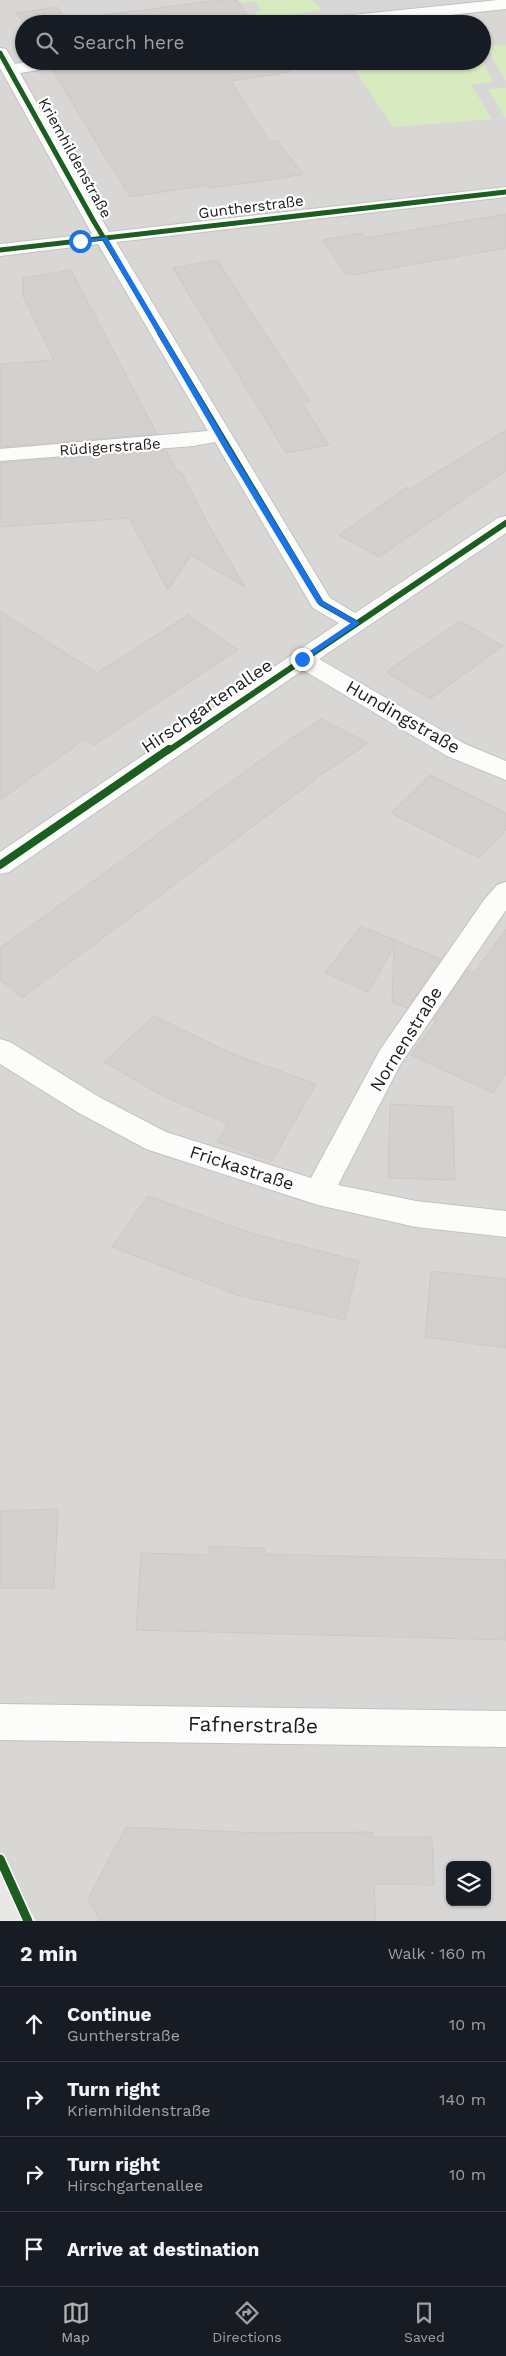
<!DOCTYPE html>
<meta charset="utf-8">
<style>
:root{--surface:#171b24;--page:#20242c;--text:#f1f3f6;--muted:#9ea1a6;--line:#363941;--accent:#b2b2b3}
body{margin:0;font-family:"Work Sans",sans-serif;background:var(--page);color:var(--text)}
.controls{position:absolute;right:15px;bottom:15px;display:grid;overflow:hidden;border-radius:8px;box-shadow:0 1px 4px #0004}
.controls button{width:45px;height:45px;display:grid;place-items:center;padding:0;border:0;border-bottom:1px solid var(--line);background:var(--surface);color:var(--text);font:25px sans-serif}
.stop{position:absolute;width:15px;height:15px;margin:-11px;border:4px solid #1a73e8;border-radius:50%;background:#fff}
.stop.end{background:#1a73e8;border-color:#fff;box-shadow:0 1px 5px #0008}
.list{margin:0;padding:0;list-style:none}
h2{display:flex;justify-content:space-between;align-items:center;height:65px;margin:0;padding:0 20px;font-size:21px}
h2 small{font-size:16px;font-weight:400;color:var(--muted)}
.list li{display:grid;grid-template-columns:32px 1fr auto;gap:15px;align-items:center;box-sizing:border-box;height:75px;padding:0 20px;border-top:1px solid var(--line)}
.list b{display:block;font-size:19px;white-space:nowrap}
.list p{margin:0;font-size:16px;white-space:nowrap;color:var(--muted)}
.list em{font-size:16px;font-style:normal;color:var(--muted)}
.icon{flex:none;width:28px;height:28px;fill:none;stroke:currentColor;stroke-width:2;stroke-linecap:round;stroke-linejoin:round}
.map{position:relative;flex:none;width:506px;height:1921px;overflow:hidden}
.search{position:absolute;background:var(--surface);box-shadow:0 1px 4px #0004;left:15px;right:15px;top:15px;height:55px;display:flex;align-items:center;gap:12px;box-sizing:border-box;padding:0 18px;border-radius:28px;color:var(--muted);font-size:19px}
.sheet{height:365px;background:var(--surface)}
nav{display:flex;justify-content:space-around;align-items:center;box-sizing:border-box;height:70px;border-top:1px solid var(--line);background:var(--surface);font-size:14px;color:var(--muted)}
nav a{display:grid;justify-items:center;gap:2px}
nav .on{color:var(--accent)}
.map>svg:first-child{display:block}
.residential{fill:#d9d7d6;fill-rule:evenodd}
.grass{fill:#d8eac0}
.building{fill:#d3d0cd;stroke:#cdc9c5}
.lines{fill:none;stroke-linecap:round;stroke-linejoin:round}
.minor-casing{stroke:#c3c2c0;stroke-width:2}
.minor{fill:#fcfcfb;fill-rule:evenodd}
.cycleway-far3-casing{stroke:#fff;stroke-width:7}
.cycleway-far2-casing{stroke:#fff;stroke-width:9}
.cycleway-far1-casing{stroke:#fff;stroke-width:11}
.cycleway-casing{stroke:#fff;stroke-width:12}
.cycleway-far3{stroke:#1b5e20;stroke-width:5}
.cycleway-far2{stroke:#1b5e20;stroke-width:6}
.cycleway-far1{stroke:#1b5e20;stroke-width:8}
.cycleway{stroke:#1b5e20;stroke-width:9}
.route{fill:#1a73e8}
.labels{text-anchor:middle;stroke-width:4.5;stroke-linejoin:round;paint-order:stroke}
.far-street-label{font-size:15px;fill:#1c1c1c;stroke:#fff}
.street-label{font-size:18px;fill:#1c1c1c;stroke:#fff}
.near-street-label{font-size:21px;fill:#1c1c1c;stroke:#fff}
</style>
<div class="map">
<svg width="506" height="1921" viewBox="0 0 506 1921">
<rect width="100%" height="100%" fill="#eae8e4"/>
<path class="residential" d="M0,0H506V1921H36L0,1857ZM24,24H482V61H24ZM450,1865H487V1902H450Z"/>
<g class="grass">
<polygon points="238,0 313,0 322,10 261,20 254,12 262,10 254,1 240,3"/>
<polygon points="506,45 506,81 486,46"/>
<polygon points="482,60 494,82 471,85 492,119 393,127 353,67 409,61"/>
<polygon points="506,88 506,119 488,89"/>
</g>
<g class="building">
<polygon points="220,0 237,0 254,24 24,25 17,13 57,7 65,20"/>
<polygon points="73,61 282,61 290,72 231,81 270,142 277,141 303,174 263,181 209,188 208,185 130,197 52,70 69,67"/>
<polygon points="506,214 506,248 353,275 351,273 346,274 322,240 361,233 365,238"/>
<polygon points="217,260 310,401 302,403 329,445 286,453 173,268"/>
<polygon points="71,270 157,434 0,447 0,364 54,360 23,296 23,278"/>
<polygon points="506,430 506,471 379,557 339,535 407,487 410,489"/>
<polygon points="166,450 177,472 181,472 210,528 245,587 191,555 168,590 129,518 0,527 0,463"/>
<polygon points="0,611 97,673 188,615 238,650 94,745 85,739 0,800"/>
<polygon points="460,621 503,646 430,699 386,672"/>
<polygon points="321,719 368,743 313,780 315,780 22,998 0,980 0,948 286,742"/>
<polygon points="430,775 506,813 506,830 479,858 391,813"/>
<polygon points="361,926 441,959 407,1008 392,1002 394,947 368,992 325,973"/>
<polygon points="506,929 506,1074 493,1093 411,1055 436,1021 433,1020 467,970 474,973"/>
<polygon points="154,1016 233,1054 316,1084 272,1161 217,1142 228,1124 163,1096 104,1062"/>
<polygon points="390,1104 453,1107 455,1180 388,1178"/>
<polygon points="148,1196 251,1233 359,1261 345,1320 237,1295 112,1247"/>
<polygon points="431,1271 506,1279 506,1348 425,1337"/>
<polygon points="58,1509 54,1588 0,1588 0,1511"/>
<polygon points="209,1546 264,1548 265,1554 506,1560 506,1640 136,1630 141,1553 209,1555"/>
<polygon points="126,1827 263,1833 372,1832 373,1837 432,1837 434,1885 374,1884 376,1921 100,1921 88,1899"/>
</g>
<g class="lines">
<defs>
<g id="minor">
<polygon points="498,0 506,0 506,9 363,24 306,24 308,21 314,19"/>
<polygon points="0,48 6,49 15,64 32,61 71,61 69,65 63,66 20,73 109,232 506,187 506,197 116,242 330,598 355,613 498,518 506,516 506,533 319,659 465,744 506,761 506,780 447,756 303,670 9,872 0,874 0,852 339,623 313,608 215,442 193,446 0,461 0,449 208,431 98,244 0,256 0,244 92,234 0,68"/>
<polygon points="506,882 506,910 400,1065 338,1185 416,1201 506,1211 506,1237 416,1227 318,1205 146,1149 79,1113 0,1064 0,1039 10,1042 99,1097 166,1132 311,1178 380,1050 484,900 497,885"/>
<polygon points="0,1704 506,1711 506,1747 0,1740"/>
</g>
</defs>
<use href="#minor" class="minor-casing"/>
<use href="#minor" class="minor"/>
<defs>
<g id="cycleway-far3">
<polyline points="0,53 93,220 161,334"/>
<polyline points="0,250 506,192"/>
</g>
<g id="cycleway-far2">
<polyline points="160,333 321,603 356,623"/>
<polyline points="168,751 506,523"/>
</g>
<polyline id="cycleway-far1" points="0,865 169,749"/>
<polyline id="cycleway" points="0,1859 28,1921"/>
</defs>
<use href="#cycleway-far3" class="cycleway-far3-casing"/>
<use href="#cycleway-far2" class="cycleway-far2-casing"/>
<use href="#cycleway-far1" class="cycleway-far1-casing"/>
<use href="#cycleway" class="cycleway-casing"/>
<use href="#cycleway-far3" class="cycleway-far3"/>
<use href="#cycleway-far2" class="cycleway-far2"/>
<use href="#cycleway-far1" class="cycleway-far1"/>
<use href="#cycleway" class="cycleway"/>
</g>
<polygon class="route" points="107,237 231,449 323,601 360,623 304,661 298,659 351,623 317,603 224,449 103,240 80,243 77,241"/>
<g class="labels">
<g class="far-street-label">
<text transform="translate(75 158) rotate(61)" y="5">Kriemhildenstraße</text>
<text transform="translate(251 207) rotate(-7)" y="5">Guntherstraße</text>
<text transform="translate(110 447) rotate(-4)" y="5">Rüdigerstraße</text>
</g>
<g class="street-label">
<text transform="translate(207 706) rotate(-34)" y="6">Hirschgartenallee</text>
<text transform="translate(403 717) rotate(30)" y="6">Hundingstraße</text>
<text transform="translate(406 1039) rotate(-58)" y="6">Nornenstraße</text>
<text transform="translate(242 1168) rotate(18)" y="6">Frickastraße</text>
</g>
<g class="near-street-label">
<text transform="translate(253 1725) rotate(1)" y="7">Fafnerstraße</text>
</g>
</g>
</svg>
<div class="controls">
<button><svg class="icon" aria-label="layers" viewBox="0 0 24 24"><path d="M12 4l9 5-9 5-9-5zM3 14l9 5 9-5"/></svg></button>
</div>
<div class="stop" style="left:80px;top:241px"></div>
<div class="stop end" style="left:302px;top:659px"></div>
<div class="search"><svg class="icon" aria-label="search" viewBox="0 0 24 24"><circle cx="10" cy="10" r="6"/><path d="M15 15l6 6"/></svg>Search here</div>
</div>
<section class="sheet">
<h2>2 min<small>Walk · 160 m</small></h2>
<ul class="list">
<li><svg class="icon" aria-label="ahead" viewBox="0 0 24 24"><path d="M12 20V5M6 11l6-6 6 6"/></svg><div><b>Continue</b><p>Guntherstraße</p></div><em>10 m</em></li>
<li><svg class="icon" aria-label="right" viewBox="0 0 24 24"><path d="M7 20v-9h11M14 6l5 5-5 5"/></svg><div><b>Turn right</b><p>Kriemhildenstraße</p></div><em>140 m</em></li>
<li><svg class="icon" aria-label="right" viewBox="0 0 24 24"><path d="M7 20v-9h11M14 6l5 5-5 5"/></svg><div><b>Turn right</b><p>Hirschgartenallee</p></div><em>10 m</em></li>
<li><svg class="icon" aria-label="arrive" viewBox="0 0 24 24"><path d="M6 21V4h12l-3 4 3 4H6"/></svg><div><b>Arrive at destination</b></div></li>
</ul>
</section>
<nav>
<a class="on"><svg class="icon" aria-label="map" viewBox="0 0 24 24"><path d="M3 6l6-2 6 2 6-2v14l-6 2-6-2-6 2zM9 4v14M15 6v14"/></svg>Map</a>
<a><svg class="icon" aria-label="directions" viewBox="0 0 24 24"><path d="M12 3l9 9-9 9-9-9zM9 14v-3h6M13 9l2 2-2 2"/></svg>Directions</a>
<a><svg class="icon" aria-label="saved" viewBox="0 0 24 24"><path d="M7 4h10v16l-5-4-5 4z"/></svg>Saved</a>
</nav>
